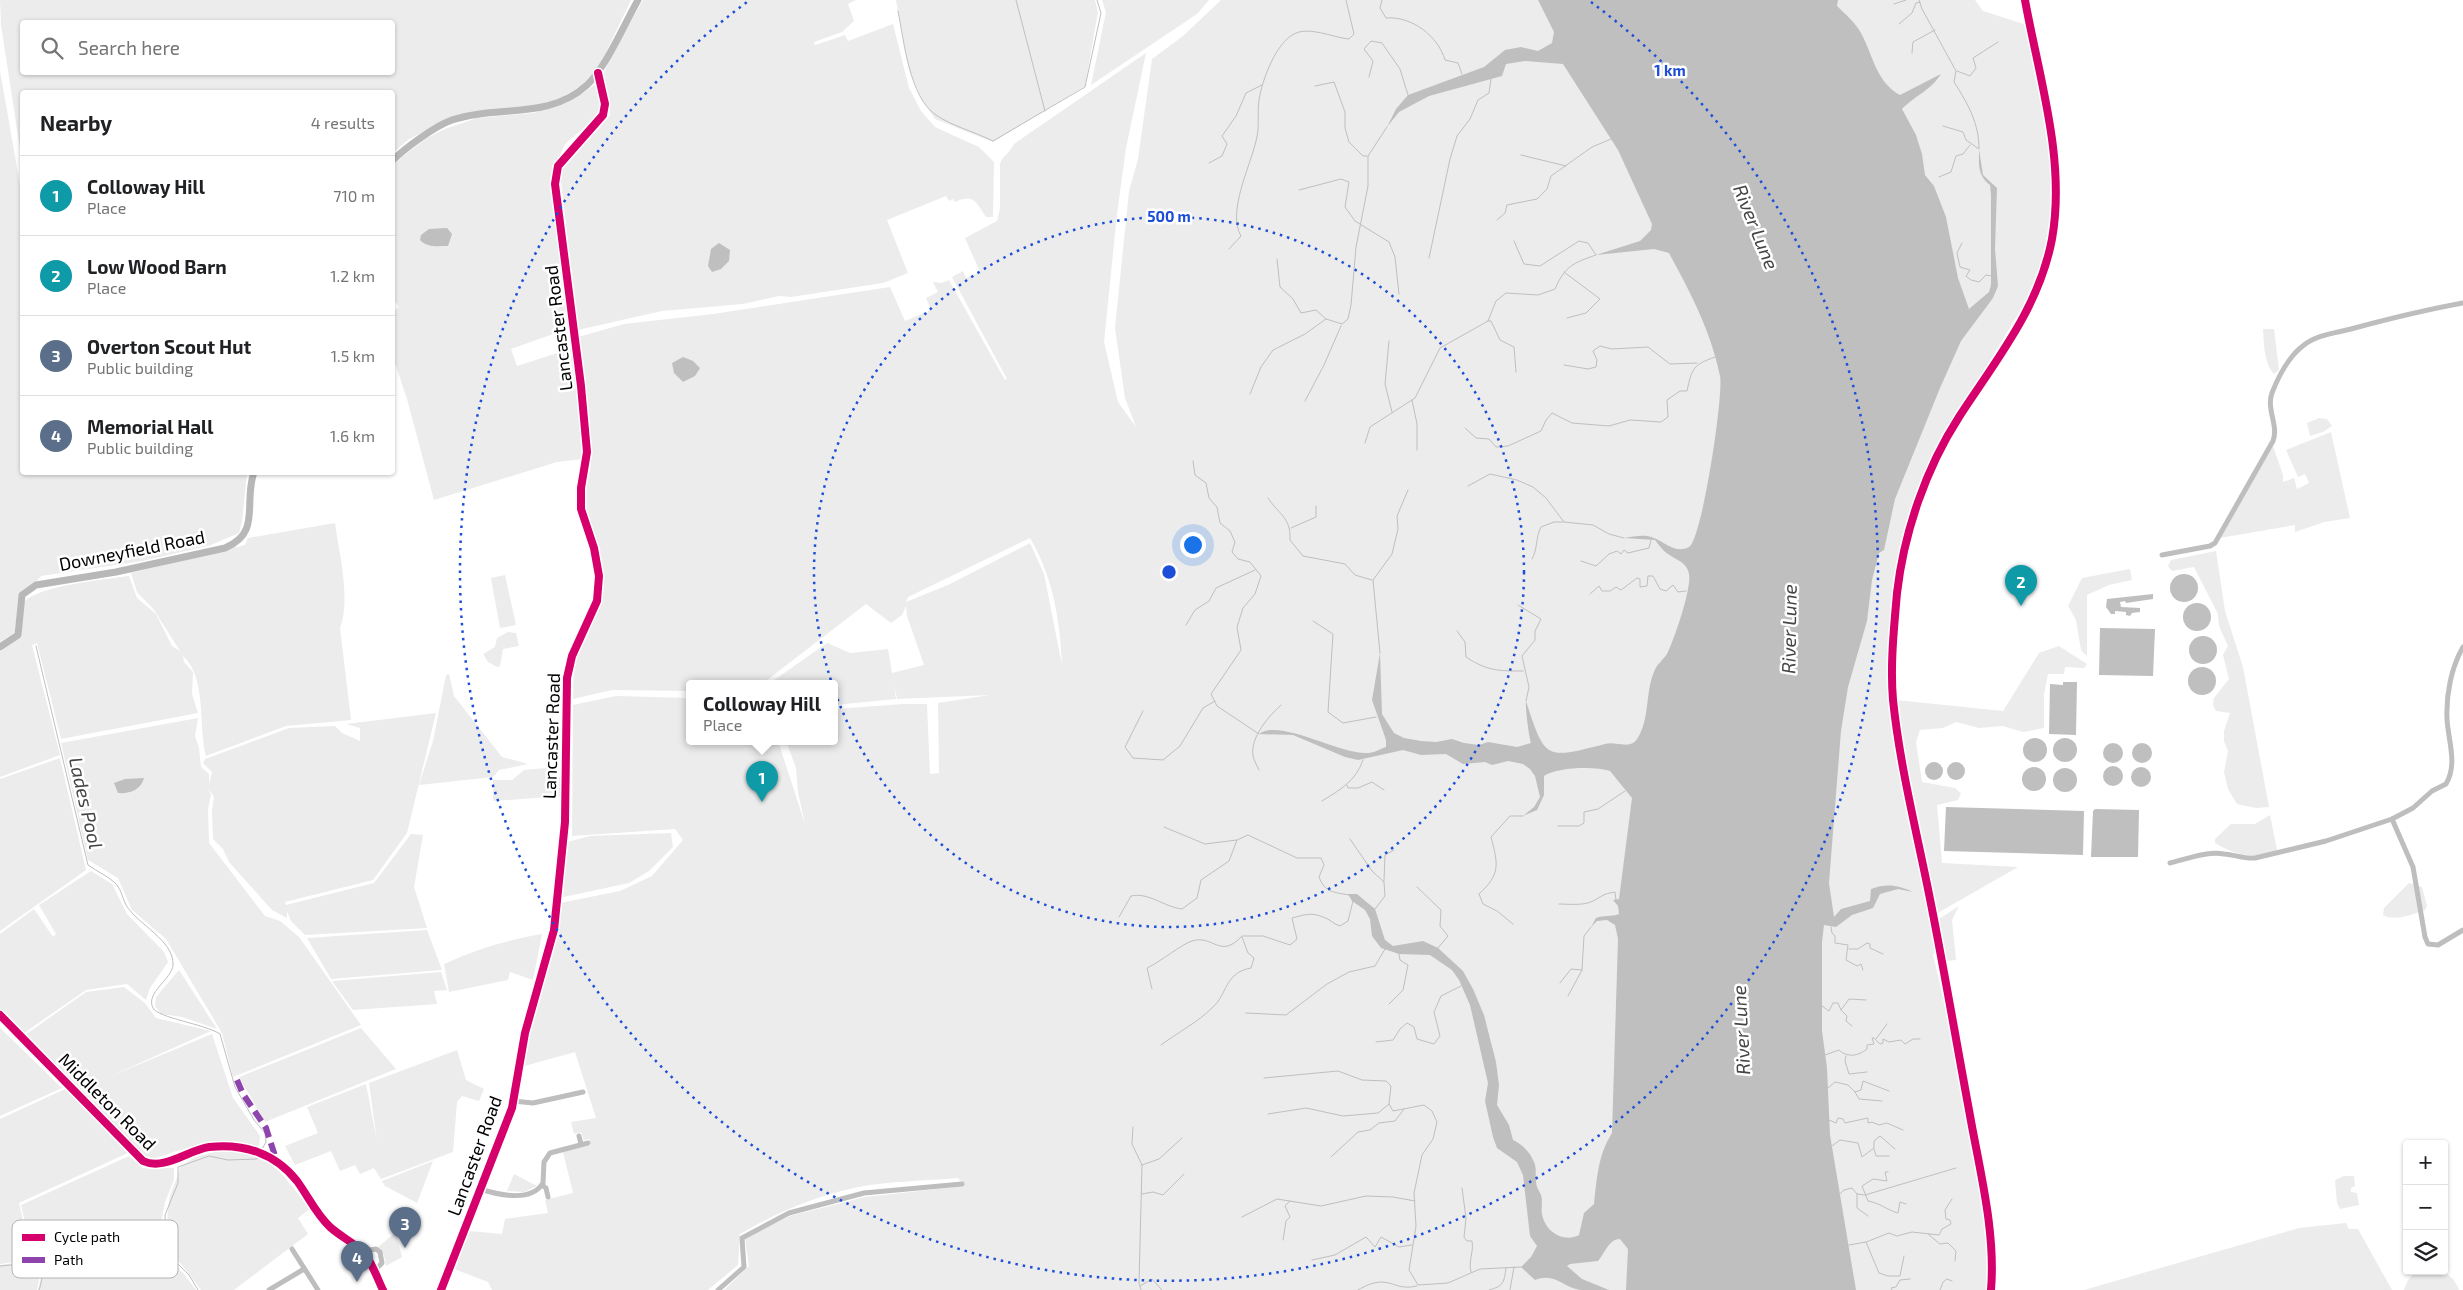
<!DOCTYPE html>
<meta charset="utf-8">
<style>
:root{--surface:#fff;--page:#f6f6f6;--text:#202124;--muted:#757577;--line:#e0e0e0;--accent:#0f766e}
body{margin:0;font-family:"Exo 2",sans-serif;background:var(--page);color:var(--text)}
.controls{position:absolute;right:15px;bottom:15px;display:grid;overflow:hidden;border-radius:5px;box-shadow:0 1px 4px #0004}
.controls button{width:45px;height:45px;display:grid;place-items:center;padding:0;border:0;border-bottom:1px solid var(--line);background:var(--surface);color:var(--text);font:25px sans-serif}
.you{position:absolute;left:1192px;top:544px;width:18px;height:18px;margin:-12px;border:4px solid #fff;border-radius:50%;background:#1a73e8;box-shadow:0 0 0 8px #1a73e833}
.badge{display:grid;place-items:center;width:32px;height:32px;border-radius:50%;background:var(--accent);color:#fff;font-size:16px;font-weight:700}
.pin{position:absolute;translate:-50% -41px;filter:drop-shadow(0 1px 2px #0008)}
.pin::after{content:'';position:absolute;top:26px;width:18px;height:15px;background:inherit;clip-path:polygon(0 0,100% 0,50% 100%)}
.popup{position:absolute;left:686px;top:680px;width:152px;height:65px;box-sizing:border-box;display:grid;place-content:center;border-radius:5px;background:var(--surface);filter:drop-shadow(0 1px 4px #0005);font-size:16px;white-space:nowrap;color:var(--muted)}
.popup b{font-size:19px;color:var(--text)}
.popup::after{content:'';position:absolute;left:50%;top:100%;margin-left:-10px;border:10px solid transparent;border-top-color:var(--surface)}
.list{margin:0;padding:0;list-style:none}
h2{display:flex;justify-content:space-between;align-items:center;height:65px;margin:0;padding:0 20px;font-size:21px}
h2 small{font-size:16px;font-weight:400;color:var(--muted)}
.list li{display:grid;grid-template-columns:32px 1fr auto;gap:15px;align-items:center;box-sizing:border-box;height:80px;padding:0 20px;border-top:1px solid var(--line)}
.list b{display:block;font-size:19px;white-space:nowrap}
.list p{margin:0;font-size:16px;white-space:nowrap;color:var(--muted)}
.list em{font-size:16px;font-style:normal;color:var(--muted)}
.icon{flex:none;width:28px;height:28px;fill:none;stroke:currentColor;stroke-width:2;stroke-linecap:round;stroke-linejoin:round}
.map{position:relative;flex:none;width:2463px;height:1290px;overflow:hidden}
.search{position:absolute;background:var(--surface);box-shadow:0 1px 4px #0004;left:20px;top:20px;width:375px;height:55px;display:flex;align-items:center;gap:12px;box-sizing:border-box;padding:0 18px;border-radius:5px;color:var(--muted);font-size:19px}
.panel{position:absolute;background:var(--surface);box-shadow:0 1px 4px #0004;left:20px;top:90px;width:375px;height:385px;border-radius:5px}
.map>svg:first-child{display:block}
.green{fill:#ececec;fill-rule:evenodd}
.water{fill:#bfbfbf}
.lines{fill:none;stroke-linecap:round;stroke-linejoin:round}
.stream{stroke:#bfbfbf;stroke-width:1}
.street{stroke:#bebebe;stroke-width:5}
.secondary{stroke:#b8b8b8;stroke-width:7}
.quiet{stroke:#8e44ad;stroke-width:6;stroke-dasharray:12 6;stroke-linecap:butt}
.cycleway-casing{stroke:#fff;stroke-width:11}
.cycleway{stroke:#d6006c;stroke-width:8}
.ring{fill:none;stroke:#1d4ed8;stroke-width:2.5;stroke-dasharray:2.5 5}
.labels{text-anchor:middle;stroke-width:5;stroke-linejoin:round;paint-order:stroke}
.street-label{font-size:18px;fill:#000;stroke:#fff}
.water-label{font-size:19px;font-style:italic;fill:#444;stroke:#fff}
.key{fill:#fff;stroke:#b2b2b2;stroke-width:1}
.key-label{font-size:14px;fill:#000}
.centre{fill:#1d4ed8;stroke:#fff;stroke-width:2.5}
.ring-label{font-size:15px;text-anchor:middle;font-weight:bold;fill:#1d4ed8;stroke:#fff;stroke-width:5;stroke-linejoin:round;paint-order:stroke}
</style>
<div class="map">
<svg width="2463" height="1290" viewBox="0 0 2463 1290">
<rect width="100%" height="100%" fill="#fff"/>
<g class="green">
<path d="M0,0H631L599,67L582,86L558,99L541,104L449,119L409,139L393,153L392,92H22V162L1,25ZM22,22H392V72H22Z"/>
<path d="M643,0H856L848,4L854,21L842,32L814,42L815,45L845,35L848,41L893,24L909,88L921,111L935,127L979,147L994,162L993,217H986C976,202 974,193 955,202L953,199L949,201L946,196L887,220L908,273L883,283L791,297L779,296L743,304L662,311L578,330L560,172L570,150L595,133L610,115L603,75L610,58Z"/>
<polygon points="896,0 1095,0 1098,12 1085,86 993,142 935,119 921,98 909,69"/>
<polygon points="1102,0 1209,0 1197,14 1091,85 1106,12"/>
<path d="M1221,0H1606L1741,278L1745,1290H724L749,1266L745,1239L790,1216L865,1197L965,1186L958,1178C925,1181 890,1181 858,1187C816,1196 777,1212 740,1234L738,1265L708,1290H492L488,1282L454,1269L469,1231L502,1234L505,1219L548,1213L545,1200L573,1193L563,1152L591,1145L589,1139L584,1140L581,1132L574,1134L571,1122L596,1118L575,1052L521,1067L560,903L620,891L652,876L683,840L675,829L572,836L573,705L616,696L689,698L690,741H778L805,824L798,792L796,768L786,741H834L835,709L903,704H927L930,774L939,773L938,703L990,695L897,699L894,684L896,699L835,705L834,683H770L827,643L850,653L888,649L892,673L924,665L907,616L906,606L902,615L891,623L866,604L767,680L754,683H690L689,691L612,690L573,699L574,655L595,618L603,574L600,549L586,514L583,498L591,465L578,337L624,324L713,314L890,287L905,321L931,310L926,298L938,292L933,282L941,283L949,280L1005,380L1007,379L952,277L963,271L966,278L980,272L965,238L997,221L1000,208V164C1002,156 1010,153 1014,144L1146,53L1126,148L1117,214L1104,342L1118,402L1136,427L1125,398L1115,328L1129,191L1138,159L1152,59L1183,36ZM1030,538C1053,577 1060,620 1062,665L1044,574L1030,543L948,585L906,602L908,597Z"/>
<polygon points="1645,0 1975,0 1983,11 2027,25 2050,148 2051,232 2038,281 1982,374 1951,420 1915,502 1893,579 1888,698 1910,800 1939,952 1933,954 1954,1046 1988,1226 1988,1290 1807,1290 1808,795"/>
<polygon points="0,71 22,196 22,472 247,473 242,521 239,533 211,545 142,561 41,576 35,583 27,587 18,599 15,632 0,642"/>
<polygon points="597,83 602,104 600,114 565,144 553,172 555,206 570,328 511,349 517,366 573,348 580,408 583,459 557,462 434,500 407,399 393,357 393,312 399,307 392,297 392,167 403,156 427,138 445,129 477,118 534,113 580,95"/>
<path d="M2263,329H2274L2279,370L2274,374C2264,363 2264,344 2263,329Z"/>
<polygon points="2319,418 2327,419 2332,426 2323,432 2310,436 2307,423"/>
<polygon points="2331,432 2350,518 2324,522 2295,532 2295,525 2220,538 2273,446 2283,475 2283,482 2294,478 2297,489 2309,483 2305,474 2298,477 2286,450"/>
<path d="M335,523C339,553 351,599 340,628L351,720L286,726L206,756C198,726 207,677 183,656L184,662L193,672L192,694L198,713L61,739L37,643L32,645L60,755L0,777V652L21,637C21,628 19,615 22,606C28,586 109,579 129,576L137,598L156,614L172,646L180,651L154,610L137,592L131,573L245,545L248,538Z"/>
<polygon points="2216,551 2225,611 2243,667 2269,807 2256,808 2237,804 2228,789 2224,772 2228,751 2224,741 2224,731 2230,713 2216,711 2213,705 2214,698 2229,679 2223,655 2228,646 2219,626 2218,614 2194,567 2172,571 2168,566 2171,560"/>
<polygon points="2130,569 2132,580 2109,585 2087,595 2087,656 2081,650 2076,620 2068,606 2082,578"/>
<polygon points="505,575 516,625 500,628 491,578"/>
<polygon points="508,632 516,633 519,646 503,649 500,666 497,667 488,662 483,654 495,647 497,638"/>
<polygon points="2059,646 2087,664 2084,668 2065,667 2064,674 2048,674 2044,694 2044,728 2023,732 2003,726 1979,728 1956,722 1943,728 1920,730 1916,742 1922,782 1955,788 1961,793 1958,800 1937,805 1942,863 2018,867 1936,914 1902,752 1896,700 2003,711 2039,653"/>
<polygon points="449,674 454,696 502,757 528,764 499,770 493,777 419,785 433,741 446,675"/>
<polygon points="436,713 407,833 373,880 285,902 286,905 374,883 411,834 423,835 414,887 427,928 305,935 291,921 287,911 287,918 272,910 229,862 223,849 213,839 212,810 214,797 208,788 211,795 208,809 209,843 265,916 280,921 299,937 361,1025 233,1077 222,1033 166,939 132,910 118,878 88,860 61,743 198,718 195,736 199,748 201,767 209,774 209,784 212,772 203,763 205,759 289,728 335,726 342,733 360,741 360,728 346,724"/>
<polygon points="60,758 86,870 0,931 0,779"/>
<polygon points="557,767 558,777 564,776 563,796 493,801 493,780 512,780 524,770"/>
<path d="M2270,815L2277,850C2256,860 2234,855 2215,843V839L2231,824H2255Z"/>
<polygon points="671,833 673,847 649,871 629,883 559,898 567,842 590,836"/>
<polygon points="91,871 112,884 127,914 164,952 168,962 150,988 146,1000 127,984 86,990 24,1033 0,1009 0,934 34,909 53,937 56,934 39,905"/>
<path d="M2409,883L2422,887L2427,906L2425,910C2413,914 2395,922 2383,915L2384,908Z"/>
<polygon points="1959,906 1952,920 1956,960 1946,961 1939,919"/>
<polygon points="427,930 442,970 331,979 307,938"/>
<path d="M542,934L533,980L510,972L508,980L449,992L444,964C476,949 507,940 542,934Z"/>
<polygon points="179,970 217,1029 182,1017 161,1014 155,1006 156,997"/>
<polygon points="441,972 447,990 434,991 437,1004 353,1010 332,981"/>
<path d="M124,987L145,1003L156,1018L211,1031L111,1076L212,1034L233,1098L260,1136L259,1147C231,1140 205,1143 177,1151C165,1154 159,1159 147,1158L25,1035L86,992Z"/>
<polygon points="0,1028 62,1088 0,1116"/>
<polygon points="361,1028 396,1069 265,1122 239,1077"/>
<polygon points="457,1050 466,1080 484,1089 479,1101 462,1096 457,1102 453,1152 381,1179 374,1168 360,1174 355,1165 340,1171 331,1151 295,1165 285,1146 318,1133 307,1107 366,1084 377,1141 369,1083"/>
<polygon points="65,1089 130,1152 19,1203 32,1259 0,1264 0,1119"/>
<path d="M214,1152C223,1152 233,1151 242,1152C273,1155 292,1187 310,1209L298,1218L308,1234L234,1290H201L182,1265L169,1252C168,1235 166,1217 169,1201C171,1189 178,1179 180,1167L195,1157Z"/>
<polygon points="129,1156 143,1168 174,1168 174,1180 165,1202 160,1227 167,1258 184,1274 196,1290 38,1290 43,1269 34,1261 21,1205"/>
<polygon points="433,1161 417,1203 385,1186 382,1181"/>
<polygon points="514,1174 537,1186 524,1192 507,1191"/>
<polygon points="2344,1176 2354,1176 2355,1186 2351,1188 2351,1192 2357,1193 2359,1205 2340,1209 2337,1203 2335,1180"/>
<polygon points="2346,1223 2349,1229 2358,1229 2392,1290 2084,1290 2299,1228"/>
<polygon points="396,1232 402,1257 386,1266 384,1255 377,1248"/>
<polygon points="28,1261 36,1264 41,1270 37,1290 0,1290 0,1265"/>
<path d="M2417,1271C2438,1271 2450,1268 2459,1290H2404L2408,1280Z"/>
</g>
<g class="water">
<path d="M1538,0H1838L1837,6C1846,15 1855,22 1861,33C1873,55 1876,82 1900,95L1941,74C1929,92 1917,94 1902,109L1916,135L1922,154L1925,175L1934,186L1946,217L1958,278L1969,309L1989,292L1991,285V195L1990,185C1977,175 1979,164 1979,149L1983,175L1997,188L1995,249L1998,286L1993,298L1961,341L1940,388L1895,499L1884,550L1879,553L1872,580L1867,621L1848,687L1841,731L1829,883L1834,917L1841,909L1870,901L1871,889C1887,883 1898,885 1913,892L1898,889L1880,894L1873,908L1852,915L1836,927L1824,925L1822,942V1031L1827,1068L1830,1135L1856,1290H1626L1628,1249L1620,1239C1609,1239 1605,1253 1598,1261L1570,1264L1567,1266L1582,1279L1609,1290C1600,1290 1589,1290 1580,1290C1563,1287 1554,1272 1535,1280L1521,1267L1531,1257L1537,1246L1530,1236L1523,1175L1517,1162L1497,1148L1493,1137L1485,1101L1488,1083L1470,1005L1459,980L1452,970L1430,955L1399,954L1381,948L1372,936L1370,919L1365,910L1352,901L1348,894H1357L1375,909L1385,940L1393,946L1423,941L1438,948L1463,971L1473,989L1484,1015L1496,1062L1499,1085L1497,1105L1509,1125L1513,1140C1523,1145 1530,1152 1534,1162C1537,1169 1535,1174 1536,1181C1536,1187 1539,1190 1541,1195C1543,1201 1541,1208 1542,1214C1545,1232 1564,1243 1579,1235L1584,1213L1594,1204C1597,1178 1598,1155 1612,1133L1618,939L1615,925L1607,920L1597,921L1591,927L1596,918C1604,915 1611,917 1619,914L1618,906L1613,900L1619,899L1632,798L1610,771C1595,766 1557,767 1544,776V795L1537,810L1523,816L1534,807L1540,797L1535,776L1530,769L1523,764L1508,761L1492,765L1485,762L1463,764L1446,754L1421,755L1403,750L1358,760L1345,757L1293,735L1259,734C1280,718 1340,755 1368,753C1374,753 1380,749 1386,747V740L1372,700L1380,653L1382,714L1394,733L1404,738L1421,741L1436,742L1452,739L1464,743L1479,745L1488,742L1517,747L1531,743C1529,737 1525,707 1526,701C1545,761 1546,759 1605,744C1616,741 1630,750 1637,739C1650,719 1645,693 1654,672C1656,665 1663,660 1667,654C1674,640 1692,588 1689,574C1687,562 1676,560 1668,554C1663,551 1659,545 1655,540L1624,538C1631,537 1640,535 1647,536C1662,538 1673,555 1689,547C1702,540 1724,393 1720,376C1711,331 1690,292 1669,253L1654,249L1596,255L1640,241L1651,230L1652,224L1618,150L1563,64L1525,61L1506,64L1502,76L1429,96L1399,112L1387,127L1396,109L1408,95L1484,67L1505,50L1521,47L1538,51L1552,43L1554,32Z"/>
<path d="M447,228L452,234L448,246C439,246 427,248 420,240L421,235L429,229Z"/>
<polygon points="719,243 730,250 729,261 721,269 712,272 708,266 711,249"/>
<polygon points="683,357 693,361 700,368 695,376 683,382 674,373 672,363"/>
<circle cx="2184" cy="588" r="14"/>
<polygon points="2153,594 2153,599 2126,603 2125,601 2120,602 2121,607 2140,608 2140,612 2132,613 2130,616 2126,615 2126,612 2115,611 2115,614 2111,614 2106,607 2107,599"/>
<circle cx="2197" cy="617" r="14"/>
<polygon points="2100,628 2155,629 2153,676 2099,675"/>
<circle cx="2203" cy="650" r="14"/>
<circle cx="2202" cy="681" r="14"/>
<polygon points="2063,682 2077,682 2076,735 2049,734 2050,684 2063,685"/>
<circle cx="2035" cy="750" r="12"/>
<circle cx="2065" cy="750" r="12"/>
<circle cx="2142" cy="753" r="10"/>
<circle cx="2113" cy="753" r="10"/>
<circle cx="1956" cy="771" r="9"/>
<circle cx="1934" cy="771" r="9"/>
<circle cx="2113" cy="776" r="10"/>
<circle cx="2141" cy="777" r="10"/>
<circle cx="2034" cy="779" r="12"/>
<circle cx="2065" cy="780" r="12"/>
<path d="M144,778C141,790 129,794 118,793L114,783L125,779Z"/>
<polygon points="1946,807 2084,811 2083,855 1944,851"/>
<polygon points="2095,809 2139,810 2138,857 2091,857 2093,811"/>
</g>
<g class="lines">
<g class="stream">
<polyline points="1016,0 1045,111"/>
<path d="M1382,0L1380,8L1386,18C1412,16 1438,36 1445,60L1458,63L1462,74"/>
<path d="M1919,0L1922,9L1956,71L1954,82C1968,104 1979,123 1979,149L1966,140L1963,132L1943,126"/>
<polyline points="1894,4 1906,0"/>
<path d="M898,11C904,40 909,97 936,115C952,126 975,132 993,141L1085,87L1101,13L1097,0"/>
<polyline points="1899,24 1912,13 1916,3 1920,2"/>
<polyline points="1912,53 1913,42 1935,30"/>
<polyline points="1957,71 1970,76 1976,68 1973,58 1998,42"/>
<polyline points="1369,77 1373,61 1364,49 1371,41 1382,43 1400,69 1408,95"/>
<polyline points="1315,86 1334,82 1345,112 1345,128 1349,142 1363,156 1367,156"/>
<polyline points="1521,155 1566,166"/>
<polyline points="1209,163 1222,156 1227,144 1222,136 1236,116 1246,93 1262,85"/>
<polyline points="1939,177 1951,172 1956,156 1963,154 1970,145"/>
<polyline points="1299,190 1341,179 1349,182 1345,207 1355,221 1389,242 1395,257 1399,294"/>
<polyline points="1497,220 1505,213 1507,205 1537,199 1547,189 1551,176 1592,147 1611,139"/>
<polyline points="1962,243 1957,253 1960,267 1970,270 1966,276 1971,280 1979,282 1986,275 1992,276"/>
<path d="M1229,249L1241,236C1227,212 1250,167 1256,141C1260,127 1257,114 1259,100C1262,80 1276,43 1294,34C1309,26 1331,37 1349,39L1354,34L1346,0"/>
<polyline points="1429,258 1450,159 1457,136 1470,119 1478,100 1489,93 1491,79"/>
<polyline points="1277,259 1280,287 1293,299 1301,313 1316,310 1326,319"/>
<polyline points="1564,272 1600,299 1586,313 1567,318"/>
<polyline points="1488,321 1491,321 1500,340 1514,347 1516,372"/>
<polyline points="1389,341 1385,384 1392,412"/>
<polyline points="1564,365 1588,369 1596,367 1597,360 1593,351 1600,346 1612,349 1648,347 1670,364 1697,363"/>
<polyline points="1250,394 1261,367 1273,350 1305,334 1326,319 1342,324 1348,319 1351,305 1356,247 1368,186 1368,156 1387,127"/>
<polyline points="1412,400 1417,424 1417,450"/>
<polyline points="1305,401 1324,365 1341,326"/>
<path d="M1465,428L1476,438L1489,439L1496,447L1508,446L1541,431L1546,420L1552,413L1572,423L1609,426L1630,420L1661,422L1668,417L1667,400L1680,391H1687C1692,368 1693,365 1715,357"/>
<path d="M1365,443L1370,427L1415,398L1440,348L1488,321L1496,301L1506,293L1538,295L1555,289C1565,266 1573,263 1596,255L1588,243L1579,241L1540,266L1524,264L1514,241"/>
<polyline points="1193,461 1195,475 1206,483 1209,498 1217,507 1220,523 1230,531 1235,542 1232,552 1238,559 1250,562 1261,576 1255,594 1243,608 1237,627 1241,650 1211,694 1217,706 1259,734"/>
<polyline points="1468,486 1490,474 1517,480 1533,487 1546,498 1564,522 1593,525 1609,534 1624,538"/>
<path d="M1268,498C1279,515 1291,517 1290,540L1303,556L1345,564L1355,575L1372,580"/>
<polyline points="1291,528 1316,517 1316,506"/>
<path d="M1532,559C1538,549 1535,539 1541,527L1554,522H1564"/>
<polyline points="1581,561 1596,566 1609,554 1617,551 1621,554 1624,550 1628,553 1649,548 1651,540"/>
<polyline points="1590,594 1599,586 1602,591 1610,591 1616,587 1621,590 1637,578 1640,579 1640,587 1647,586 1648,576 1653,576 1660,589 1666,591 1673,585 1678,592 1686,591"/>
<polyline points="1518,605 1541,619 1535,631 1535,640 1522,656 1529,687 1526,701"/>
<polyline points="1313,621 1333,634 1328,712 1343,723 1376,717"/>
<polyline points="1186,625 1195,610 1209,601 1216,588 1255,570"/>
<path d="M1457,631L1465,642L1466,657C1487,671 1499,671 1523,671"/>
<path d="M36,646L88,865C96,871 106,875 114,882C121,888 122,897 126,905C138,925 174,940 173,965C172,979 145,993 153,1008C158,1018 205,1024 220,1034L235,1087L254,1120L265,1133L266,1142L261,1151"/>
<polyline points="1380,653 1373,580 1392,554 1398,529 1397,516 1408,490"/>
<polyline points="1143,711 1125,747 1133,758 1163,760 1180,746 1203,708 1215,701"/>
<path d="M1259,770C1257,766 1254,760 1253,756C1250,737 1269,716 1281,705"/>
<polyline points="1347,785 1348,788 1358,788 1372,782 1384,790"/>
<path d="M1322,801C1340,790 1356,781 1363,760"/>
<polyline points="1558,826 1579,826 1584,823 1584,812 1598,809 1625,791"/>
<polyline points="1164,827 1205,844 1237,840"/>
<polyline points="1350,839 1372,871 1384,882 1385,896 1375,909"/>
<polyline points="1384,881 1385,855 1394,850"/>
<polyline points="1417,887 1441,910 1440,926 1448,936 1438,948"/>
<path d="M1559,904C1569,904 1583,906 1593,901C1603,896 1602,894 1615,892L1616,900"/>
<path d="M1119,917L1131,896C1149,892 1164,907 1182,909L1197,898L1201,880L1229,861L1237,840L1248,835L1297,858H1321L1324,865L1319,877C1325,893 1334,892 1349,895"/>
<path d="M1513,924L1497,911L1483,904L1479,894C1501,874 1498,864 1491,837L1510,816H1523"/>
<polyline points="1831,927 1832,933 1835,936 1835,943 1848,945 1846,960 1857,966 1861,964 1863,970"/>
<polyline points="1849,949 1858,949 1867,943 1870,944 1870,948 1883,954"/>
<polyline points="1560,983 1571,969 1582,970"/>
<path d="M1152,989L1147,968C1160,962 1182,944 1192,941C1213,934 1220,960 1242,936H1263L1290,945L1297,939L1292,918C1303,915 1312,912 1323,917C1330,919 1333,924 1340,926L1348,921L1353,901"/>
<polyline points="1568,996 1582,970 1584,936 1591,927"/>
<polyline points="1389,1004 1403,990 1408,965 1400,960 1399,954"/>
<polyline points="1822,1006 1829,1011 1833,1003 1838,1003 1841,1010 1849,999 1866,1000"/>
<polyline points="1841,1010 1847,1016 1846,1021 1852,1026"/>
<polyline points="1246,1013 1286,1015 1327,984 1349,972 1375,966 1385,949"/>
<polyline points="1876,1039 1887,1024"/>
<polyline points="1376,1042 1393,1040 1400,1029 1407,1023 1414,1027 1417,1039 1434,1044 1440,1036 1434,1012 1441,996 1461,986"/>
<path d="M1161,1045C1177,1033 1198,1022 1212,1008C1228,994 1224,973 1251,968L1254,958L1248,953L1242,937"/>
<path d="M1825,1055L1839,1050C1848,1058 1858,1056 1867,1049V1045L1874,1044L1872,1038H1874L1880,1044L1883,1043V1039L1889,1042L1901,1040L1905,1044L1913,1039H1920"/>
<polyline points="1846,1056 1845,1061 1849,1074 1867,1072"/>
<polyline points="1264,1078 1338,1071 1362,1080 1386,1081 1391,1086 1389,1104 1393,1111 1424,1105 1432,1111 1437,1122 1433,1139 1422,1155 1414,1193 1416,1226 1409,1270 1418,1285 1448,1283 1480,1269 1521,1267"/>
<polyline points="1828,1088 1835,1082 1848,1085 1855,1092 1861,1090 1863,1081 1889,1091"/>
<polyline points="1855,1092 1859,1099 1882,1101"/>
<polyline points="1268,1114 1306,1108 1343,1116 1378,1113 1389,1104"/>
<polyline points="1829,1120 1836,1123 1838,1118 1843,1119 1845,1123 1868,1118 1868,1123 1872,1122 1879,1125 1887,1123 1903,1130"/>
<polyline points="1133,1127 1132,1144 1142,1165 1139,1283 1141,1290"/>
<polyline points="1832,1146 1840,1140 1858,1143 1862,1157 1874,1148 1874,1141 1880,1136 1895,1149"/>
<polyline points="1874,1149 1876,1156 1889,1156"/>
<polyline points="1331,1157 1358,1132 1370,1130 1379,1123 1395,1121 1404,1109"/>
<polyline points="1142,1165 1159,1159 1182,1138"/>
<path d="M1888,1172H1885L1887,1181L1873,1179L1862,1186L1868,1201C1880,1203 1887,1210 1898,1213L1900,1202L1906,1204"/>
<path d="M1462,1188L1466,1218L1464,1237L1467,1241H1472C1474,1252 1468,1261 1471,1272"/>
<polyline points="1142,1194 1153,1192 1163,1195 1184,1174"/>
<polyline points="1840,1194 1844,1190 1852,1188 1857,1194 1865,1195 1956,1168"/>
<polyline points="1857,1194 1857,1208 1868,1216"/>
<polyline points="1242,1217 1277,1199 1321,1206 1366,1196 1393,1197 1415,1201"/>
<polyline points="1928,1234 1940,1244 1948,1243 1956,1251 1955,1261"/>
<polyline points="1283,1240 1286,1221 1290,1217 1285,1206 1290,1201"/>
<polyline points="1866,1242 1879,1273 1888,1276 1900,1276 1904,1256"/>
<polyline points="1849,1245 1866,1242 1889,1233 1897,1236 1912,1232 1939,1235 1942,1229 1951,1224 1950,1220 1946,1219 1945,1210 1952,1199"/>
<polyline points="1312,1260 1335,1255 1366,1237 1375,1247 1381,1237 1399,1247 1412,1245"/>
<path d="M0,1266L33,1263C44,1271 43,1278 39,1290"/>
<polyline points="1140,1286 1152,1279 1162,1290"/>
<polyline points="198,1290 189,1275 171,1257 166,1244 165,1215 178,1183 178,1167 209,1156 228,1160 257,1159 258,1157"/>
<path d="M1358,1290C1365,1286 1373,1282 1382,1282C1396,1283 1400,1290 1417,1286"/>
<path d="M1489,1290C1504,1286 1504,1282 1506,1268"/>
<polyline points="1510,1290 1514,1267"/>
<polyline points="1892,1290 1891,1288 1896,1287 1900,1280 1910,1279"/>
<polyline points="1940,1290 1943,1282 1947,1279 1952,1281"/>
</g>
<g class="street">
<path d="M2162,555L2210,546L2215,543L2273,441C2279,426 2266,409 2272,393C2279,375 2289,356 2304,345C2316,335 2335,333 2351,329C2388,319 2425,310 2463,303"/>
<polyline points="2392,819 2413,867 2425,937 2428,944 2438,945 2463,930"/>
<path d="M2170,863C2187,859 2207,851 2224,854C2236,855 2244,859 2255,858L2326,841L2392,819L2413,808L2432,791L2446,784C2458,764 2448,740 2447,719C2446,695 2451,668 2463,647"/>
<polyline points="513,1101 533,1103 583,1092"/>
<polyline points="579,1136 581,1144"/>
<polyline points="542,1185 546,1188 548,1197"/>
<path d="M480,1189C499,1195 531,1203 543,1183L544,1162L550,1153L588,1143"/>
<polyline points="292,1249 318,1290"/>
<polyline points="363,1251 376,1249 380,1252 382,1263 374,1271"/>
<polyline points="269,1290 304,1269"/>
<polyline points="718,1290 744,1267 742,1238 789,1213 864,1193 962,1184"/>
</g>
<g class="secondary">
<path d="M392,161C405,148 435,126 452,120C497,105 549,120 587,85C605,69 625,23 638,0"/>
<path d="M0,647L18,635L22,595L36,585L116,572L225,548C262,532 243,504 254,472"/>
<path d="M0,1015L143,1161C164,1171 188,1150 209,1147C243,1143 275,1153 297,1181C308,1196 316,1214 330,1227C340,1236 352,1242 361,1250C371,1259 377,1278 383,1290"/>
<polyline points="441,1290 512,1108 525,1033 554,930 565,822 567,678 572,656 597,601 599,576 594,548 581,509 581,488 587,452 581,386 555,184 558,166 603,115 605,104 598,73"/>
</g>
<polyline class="quiet" points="237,1080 243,1094 266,1128 277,1162"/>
<defs>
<g id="cycleway">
<path d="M0,1015L143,1161C164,1171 188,1150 209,1147C243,1143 275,1153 297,1181C308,1196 316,1214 330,1227C340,1236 352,1242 361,1250C371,1259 377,1278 383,1290"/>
<polyline points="441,1290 512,1108 525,1033 554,930 565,822 567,678 572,656 597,601 599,576 594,548 581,509 581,488 587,452 581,386 555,184 558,166 603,115 605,104 598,73"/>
<path d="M1991,1290C1996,1231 1979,1168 1969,1110C1956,1040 1944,969 1930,899C1917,833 1900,767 1893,700C1890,665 1894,628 1897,593C1904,532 1926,468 1959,417C1996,360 2039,308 2052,239C2066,160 2039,78 2025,0"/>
</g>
</defs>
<use href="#cycleway" class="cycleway-casing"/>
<use href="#cycleway" class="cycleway"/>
</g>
<g class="ring">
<circle cx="1169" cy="572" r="355"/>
<path d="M1591 2A709 709 0 1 1 747 2"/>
</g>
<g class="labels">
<g class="street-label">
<text transform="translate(559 328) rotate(-97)" y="6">Lancaster Road</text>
<text transform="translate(132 551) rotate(-11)" y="6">Downeyfield Road</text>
<text transform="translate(552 736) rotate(-88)" y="6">Lancaster Road</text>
<text transform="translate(107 1102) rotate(45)" y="6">Middleton Road</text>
<text transform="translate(475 1156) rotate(-70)" y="6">Lancaster Road</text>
</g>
<g class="water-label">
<text transform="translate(1756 227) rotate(68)" y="7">River Lune</text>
<text transform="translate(1789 629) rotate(-89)" y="7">River Lune</text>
<text transform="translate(86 803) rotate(77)" y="7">Lades Pool</text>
<text transform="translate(1741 1030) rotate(-93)" y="7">River Lune</text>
</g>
</g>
<rect x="12" y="1220" width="166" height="58" rx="8" class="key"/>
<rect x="22" y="1234" width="23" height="7" fill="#d6006c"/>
<rect x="22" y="1257" width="23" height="6" fill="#8e44ad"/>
<g class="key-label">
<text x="54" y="1242">Cycle path</text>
<text x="54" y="1265">Path</text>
</g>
<circle cx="1169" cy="572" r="8" class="centre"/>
<g class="ring-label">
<text x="1670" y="76">1 km</text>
<text x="1169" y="222">500 m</text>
</g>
</svg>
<div class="controls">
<button>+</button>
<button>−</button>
<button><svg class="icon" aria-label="layers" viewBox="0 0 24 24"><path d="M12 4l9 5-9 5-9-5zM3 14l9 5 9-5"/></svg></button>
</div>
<div class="you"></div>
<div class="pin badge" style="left:762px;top:802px;background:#0f9aa8">1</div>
<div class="popup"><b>Colloway Hill</b>Place</div>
<div class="pin badge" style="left:2021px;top:606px;background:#0f9aa8">2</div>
<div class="pin badge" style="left:405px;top:1248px;background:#5c6f8a">3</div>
<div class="pin badge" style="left:357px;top:1282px;background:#5c6f8a">4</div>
<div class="search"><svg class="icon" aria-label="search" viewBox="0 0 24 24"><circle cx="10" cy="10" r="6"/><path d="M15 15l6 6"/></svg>Search here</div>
<section class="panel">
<h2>Nearby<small>4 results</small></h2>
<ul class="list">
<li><span class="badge" style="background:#0f9aa8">1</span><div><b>Colloway Hill</b><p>Place</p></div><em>710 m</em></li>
<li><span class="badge" style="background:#0f9aa8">2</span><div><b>Low Wood Barn</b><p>Place</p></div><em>1.2 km</em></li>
<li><span class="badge" style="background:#5c6f8a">3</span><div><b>Overton Scout Hut</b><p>Public building</p></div><em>1.5 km</em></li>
<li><span class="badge" style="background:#5c6f8a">4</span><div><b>Memorial Hall</b><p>Public building</p></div><em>1.6 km</em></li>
</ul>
</section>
</div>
